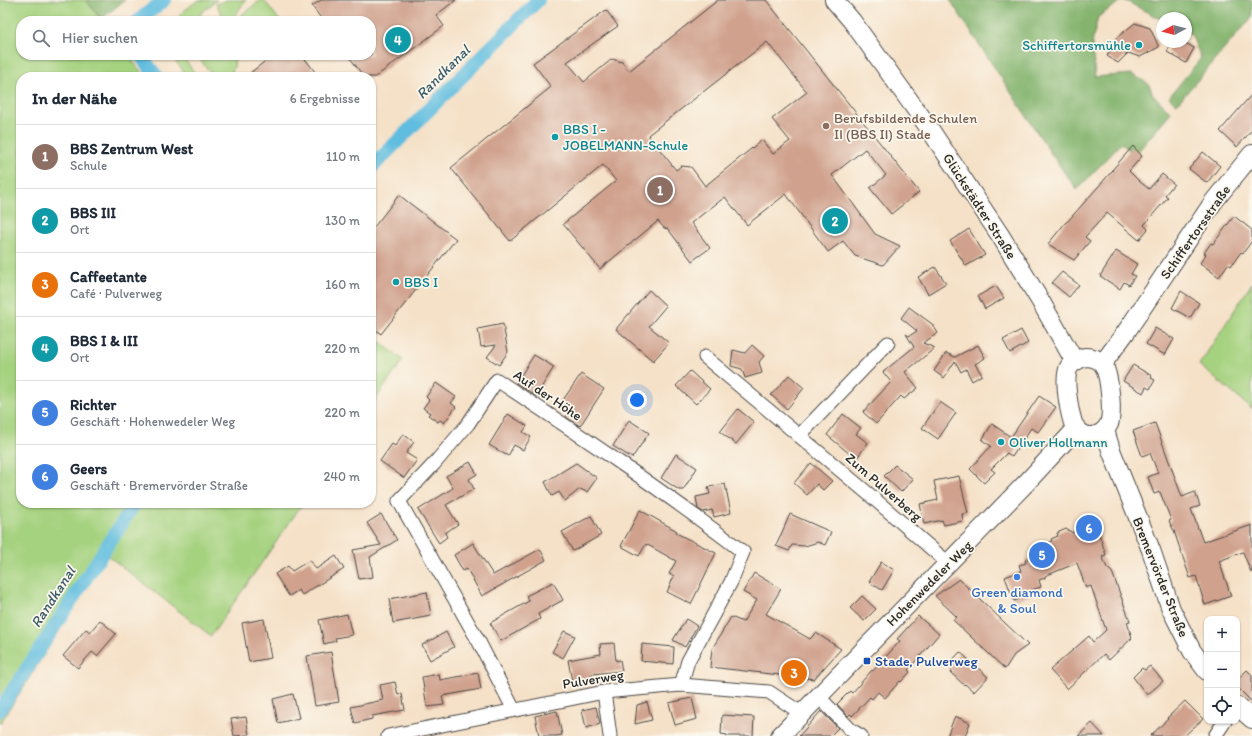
<!DOCTYPE html>
<html lang="de">
<meta charset="utf-8">
<style>
:root{--surface:#fff;--page:#f2f2f3;--text:#1f2937;--muted:#747a83;--line:#e0e1e3;--accent:#1f6fb2}
body{margin:0;font-family:Itim,sans-serif;background:var(--page);color:var(--text)}
.controls{position:absolute;right:12px;bottom:12px;display:grid;overflow:hidden;border-radius:8px;box-shadow:0 1px 3px #0004}
.controls button{width:36px;height:36px;display:grid;place-items:center;padding:0;border:0;border-bottom:1px solid var(--line);background:var(--surface);color:var(--text);font:20px sans-serif}
.compass{position:absolute;left:1156px;top:12px;width:36px;height:36px;border-radius:50%;background:var(--surface);box-shadow:0 1px 3px #0004;rotate:263deg}
.you{position:absolute;left:637px;top:400px;width:14px;height:14px;margin:-10px;border:3px solid #fff;border-radius:50%;background:#1a73e8;box-shadow:0 0 0 6px #1a73e833}
.badge{display:grid;place-items:center;width:26px;height:26px;border-radius:50%;background:var(--accent);color:#fff;font-size:13px;font-weight:700}
.pin{position:absolute;translate:-50% -50%;border:2px solid #fff;box-shadow:0 1px 4px #0006}
.list{margin:0;padding:0;list-style:none}
h2{display:flex;justify-content:space-between;align-items:center;height:52px;margin:0;padding:0 16px;font-size:17px}
h2 small{font-size:13px;font-weight:400;color:var(--muted)}
.list li{display:grid;grid-template-columns:26px 1fr auto;gap:12px;align-items:center;box-sizing:border-box;height:64px;padding:0 16px;border-top:1px solid var(--line)}
.list b{display:block;font-size:15px;white-space:nowrap}
.list p{margin:0;font-size:13px;white-space:nowrap;color:var(--muted)}
.list em{font-size:13px;font-style:normal;color:var(--muted)}
.icon{flex:none;width:22px;height:22px;fill:none;stroke:currentColor;stroke-width:2;stroke-linecap:round;stroke-linejoin:round}
.map{position:relative;flex:none;width:1252px;height:736px;overflow:hidden}
.search{position:absolute;background:var(--surface);box-shadow:0 1px 3px #0004;left:16px;top:16px;width:360px;height:44px;display:flex;align-items:center;gap:10px;box-sizing:border-box;padding:0 14px;border-radius:16px;color:var(--muted);font-size:15px}
.panel{position:absolute;background:var(--surface);box-shadow:0 1px 3px #0004;left:16px;top:72px;width:360px;height:436px;border-radius:16px}
.map>svg:first-child{display:block}
.green{fill:#a5d27f;stroke:#687e55}
.forest{fill:#84b46e;stroke:#58704c}
.lines{fill:none;stroke-linecap:round;stroke-linejoin:round}
.canal{stroke:#61bddf;stroke-width:14}
.building{fill:#d0a28e;fill-rule:evenodd}
.street-casing{stroke:#494643;stroke-width:15}
.secondary-casing{stroke:#494643;stroke-width:20}
.street{stroke:#fff;stroke-width:13}
.secondary{stroke:#fff;stroke-width:18}
.culture-dot{fill:#0f9aa8;stroke:#fbf7ec;stroke-width:1.5}
.education-dot{fill:#8d6e63;stroke:#fbf7ec;stroke-width:1.5}
.shop-dot{fill:#3f7fe0;stroke:#fbf7ec;stroke-width:1.5}
.transit-dot{fill:#1a4fb4;stroke:#fbf7ec;stroke-width:1.5}
.labels{text-anchor:middle;stroke-width:3.5;stroke-linejoin:round;paint-order:stroke}
.culture-label{font-size:14px;fill:#0d838f;stroke:#fbf7ec;text-anchor:start}
.education-label{font-size:14px;fill:#785e54;stroke:#fbf7ec;text-anchor:start}
.street-label{font-size:14px;fill:#2b2b2b;stroke:#fbf7ec}
.shop-label{font-size:14px;fill:#366cbe;stroke:#fbf7ec}
.transit-label{font-size:14px;fill:#164399;stroke:#fbf7ec;text-anchor:start}
.water-label{font-size:15px;font-style:italic;fill:#3e5e6a;stroke:#fbf7ec}
</style>
<div class="map">
<svg width="1252" height="736" viewBox="0 0 1252 736">
<rect width="100%" height="100%" fill="#fbf7ec"/>
<filter id="ink" filterUnits="userSpaceOnUse"><feTurbulence type="fractalNoise" baseFrequency=".025" numOctaves="2"/><feDisplacementMap in="SourceGraphic" scale="8" xChannelSelector="R" yChannelSelector="G"/><feConvolveMatrix kernelMatrix="1 2 1 2 8 2 1 2 1" color-interpolation-filters="sRGB"/></filter>
<filter id="wash" filterUnits="userSpaceOnUse"><feTurbulence type="fractalNoise" baseFrequency=".012" numOctaves="4" result="noise"/><feDisplacementMap in="SourceGraphic" scale="16" xChannelSelector="R" yChannelSelector="G"/><feGaussianBlur stdDeviation="0.9" result="paint"/><feColorMatrix in="noise" values="0 0 0 0 0 0 0 0 0 0 0 0 0 0 0 0 0 1.4 0 .05"/><feComposite in="paint" operator="in"/></filter>
<g filter="url(#wash)">
<rect width="100%" height="100%" fill="#f5e1c8"/>
<g class="green">
<polygon points="0,0 86,0 102,21 21,21 21,55 128,55 145,77 21,77 21,503 303,503 211,636 107,555 0,724"/>
<polygon points="198,0 217,0 200,14 202,17 216,21 178,21 182,19 179,15"/>
<polygon points="227,0 246,0 231,21 229,21 222,15 216,4"/>
<polygon points="261,0 264,0 280,21 233,21"/>
<polygon points="171,55 181,55 198,77 188,77"/>
<polygon points="196,55 235,55 234,67 230,77 214,77"/>
<polygon points="1252,283 1252,409 1199,365"/>
<polygon points="371,335 403,360 371,406"/>
</g>
<g class="forest">
<polygon points="86,0 125,0 101,19"/>
<polygon points="950,0 1123,0 1098,17 1092,43 1095,77 1131,74 1149,84 1153,95 1171,112 1135,155 1121,143 1077,190 1052,155"/>
<polygon points="1124,0 1252,0 1252,17 1177,104 1169,97 1201,58 1191,34 1186,32 1186,18 1162,18 1162,20"/>
</g>
<g class="lines">
<g class="canal">
<polyline points="138,21 164,0"/>
<polyline points="140,55 157,77"/>
<polyline points="371,168 538,0"/>
<polyline points="0,710 135,503"/>
</g>
</g>
<g id="blocks">
<g class="building">
<polygon points="321,0 456,0 436,15 444,26 375,77 364,77 348,55 371,55 371,21 323,21 312,6"/>
<path d="M718,0H766L919,192L891,214L870,188L886,175L865,149L832,175L875,234L900,246L883,265L855,256L843,241L828,252L786,194L747,225L725,197L691,223L710,248L692,261L668,229L664,228L658,221L600,269L563,224L616,181L603,165L510,241L451,168L551,87L533,63L606,10L618,26L567,62L584,82L612,59L622,62L629,71ZM767,42L807,92L772,119L790,141L773,154L762,140L705,186L691,167L681,166L676,170L648,135Z"/>
<polygon points="1135,23 1150,28 1159,47 1140,57 1128,53 1118,63 1107,56 1115,39"/>
<polygon points="1172,42 1184,42 1194,48 1186,63 1167,52"/>
<polygon points="273,55 302,55 319,77 245,77"/>
<polygon points="1252,94 1252,130 1237,147 1220,131"/>
<polygon points="1133,146 1142,156 1129,171 1139,181 1149,189 1162,174 1174,184 1165,195 1168,197 1144,225 1148,229 1139,240 1107,213 1085,237 1090,241 1074,260 1048,244 1066,222 1067,222 1113,170 1112,170"/>
<polygon points="1203,152 1220,166 1207,183 1189,169"/>
<polygon points="399,195 456,239 381,334 371,326 371,231"/>
<polygon points="1234,216 1252,230 1252,241 1243,253 1241,252 1231,266 1228,264 1219,277 1200,263 1206,254 1204,253 1211,243 1213,244"/>
<polygon points="969,229 985,255 966,266 950,241"/>
<polygon points="1116,251 1137,264 1131,274 1135,276 1129,285 1124,282 1120,289 1100,276"/>
<polygon points="935,267 946,283 928,294 918,277"/>
<polygon points="1062,272 1079,285 1069,297 1052,283"/>
<polygon points="996,286 1004,298 985,309 978,296"/>
<polygon points="649,290 666,306 649,326 669,343 653,361 616,329"/>
<polygon points="1181,291 1199,303 1190,318 1172,308"/>
<polygon points="909,307 932,324 938,333 923,343 935,348 905,372 918,388 904,399 901,396 876,424 863,412 891,382 883,372 914,347 906,334 909,336 917,331 901,318"/>
<polygon points="503,324 508,352 499,365 487,357 496,345 481,347 478,329"/>
<polygon points="1155,328 1174,339 1165,355 1146,344"/>
<polygon points="1021,330 1028,343 1010,353 1003,340"/>
<polygon points="752,345 764,356 759,362 762,373 745,378 742,369 731,366 733,350 745,353"/>
<polygon points="978,345 985,358 975,364 982,375 972,381 966,369 961,372 955,361 944,378 934,371 946,353 955,357"/>
<polygon points="534,355 554,367 536,396 516,383"/>
<polygon points="1133,365 1152,376 1151,378 1155,380 1150,389 1146,387 1143,393 1123,381"/>
<polygon points="690,371 710,389 696,404 676,386"/>
<polygon points="581,374 604,389 580,426 566,417 571,409 561,403"/>
<polygon points="789,375 804,388 787,409 771,395"/>
<polygon points="436,383 456,397 451,403 456,407 444,423 440,420 438,422 428,415 430,413 423,408 429,400 426,397"/>
<polygon points="1039,396 1056,407 1038,432 1031,428 1012,457 1007,453 991,469 995,472 984,483 970,469 991,446 982,440 992,424 1011,437"/>
<polygon points="940,402 956,413 938,439 922,428"/>
<polygon points="738,409 754,422 736,444 720,432"/>
<polygon points="508,414 527,426 523,432 531,437 523,450 514,445 508,456 489,445"/>
<polygon points="843,414 861,428 856,434 868,443 856,459 827,435"/>
<polygon points="629,420 649,433 632,458 613,446"/>
<polygon points="1155,423 1182,497 1195,492 1200,506 1191,509 1203,542 1252,525 1252,572 1251,572 1243,552 1219,561 1231,596 1205,605 1196,576 1190,578 1174,531 1169,521 1171,520 1160,492 1154,494 1148,477 1158,473 1150,453 1142,456 1133,431"/>
<polygon points="403,434 414,442 406,453 417,460 404,478 380,461 392,444 395,446"/>
<polygon points="676,454 697,468 683,490 679,490 661,478"/>
<polygon points="470,462 477,474 469,479 474,489 446,505 458,524 445,533 447,537 439,543 418,510 453,488 446,476"/>
<polygon points="576,463 597,478 587,492 580,489 565,501 559,492 552,496 545,482"/>
<polygon points="811,463 832,481 823,490 817,484 807,495 794,483"/>
<polygon points="895,465 913,479 901,492 884,476"/>
<polygon points="959,476 968,513 962,514 963,521 944,525 942,520 924,524 920,504 938,500 934,481"/>
<polygon points="725,484 731,513 714,517 712,510 703,512 698,509 696,497 710,494 708,487"/>
<polygon points="640,510 677,531 676,533 716,553 691,604 667,592 674,576 669,574 676,561 646,544 639,556 621,546"/>
<polygon points="381,514 397,540 370,557 373,577 359,579 353,550 381,545 367,523"/>
<polygon points="790,514 831,532 825,545 818,542 805,546 792,545 789,551 776,546"/>
<polygon points="591,516 601,535 573,551 562,532"/>
<polygon points="1084,520 1094,525 1096,531 1098,531 1106,555 1102,556 1107,568 1112,572 1130,621 1127,622 1132,638 1109,660 1104,654 1067,689 1050,670 1089,636 1093,642 1106,630 1091,586 1086,588 1077,563 1045,576 1045,578 1039,580 1041,587 1029,591 1031,595 1014,601 1005,577 1021,571 1019,565 1026,563 1025,560 1034,557 1033,555 1045,550 1043,545 1052,541 1051,539 1058,536 1057,533 1066,529 1073,533 1079,522"/>
<polygon points="473,543 493,575 540,549 546,560 482,596 467,569 463,571 454,555"/>
<polygon points="336,556 344,569 302,595 299,590 289,596 275,574 288,566 292,571 310,560 316,569"/>
<polygon points="881,562 894,570 882,590 869,582"/>
<polygon points="754,573 781,589 766,614 810,639 816,633 841,649 814,679 710,667 712,649 731,617 743,622 757,600 743,592"/>
<polygon points="959,579 1028,645 1014,655 1005,669 953,620 957,617 935,596"/>
<polygon points="553,582 563,600 538,614 540,619 501,641 490,623 529,601 526,596"/>
<polygon points="427,592 431,616 393,623 389,599"/>
<polygon points="862,596 876,609 864,621 850,608"/>
<polygon points="347,614 352,635 335,638 336,641 324,644 319,620"/>
<polygon points="918,616 939,634 908,670 910,672 901,682 900,681 885,698 878,692 872,699 870,697 852,716 850,714 848,716 837,704 850,691 852,693 872,670 873,671 900,641 897,639"/>
<polygon points="264,619 271,658 249,662 242,623"/>
<polygon points="686,619 697,626 685,647 673,640"/>
<polygon points="100,620 116,634 97,656 92,652 78,668 63,656 86,629 90,632"/>
<polygon points="564,631 575,636 563,658 552,652"/>
<polygon points="446,632 454,647 430,660 422,645"/>
<polygon points="614,643 616,661 620,660 622,671 592,674 592,677 572,681 568,660 601,654 600,644"/>
<polygon points="642,644 674,647 673,664 641,661"/>
<polygon points="331,652 339,702 315,706 307,656"/>
<polygon points="960,652 988,677 974,692 965,684 964,685 951,673 952,671 947,666"/>
<polygon points="1150,666 1163,681 1147,695 1133,677 1142,668 1145,670"/>
<polygon points="1247,670 1252,675 1252,702 1237,687 1237,680"/>
<polygon points="478,673 481,689 442,696 444,705 427,707 422,677 439,674 440,680"/>
<polygon points="395,682 398,695 402,694 405,710 372,716 372,719 355,723 351,707 383,700 380,685"/>
<polygon points="293,694 299,718 278,723 273,699"/>
<polygon points="692,698 697,719 675,725 669,703"/>
<polygon points="1185,701 1203,719 1184,736 1150,736 1168,719 1167,718"/>
<polygon points="647,702 652,720 635,724 637,705"/>
<polygon points="596,707 600,724 586,728 582,710"/>
<polygon points="557,711 562,735 556,736 539,736 535,716"/>
<polygon points="821,711 838,728 830,736 799,736"/>
<polygon points="722,715 754,717 753,736 726,736 727,735 721,734"/>
<polygon points="955,716 970,723 965,736 947,736"/>
<polygon points="246,717 249,735 234,736 231,719"/>
<polygon points="1092,723 1104,736 1078,736"/>
</g>
</g>
</g>
<g filter="url(#ink)">
<use href="#blocks" fill-opacity="0" stroke="#494643" stroke-width="1"/>
<g class="lines">
<defs>
<g id="street">
<polyline points="705,357 871,496 948,563"/>
<polyline points="799,436 888,343"/>
<polyline points="604,692 610,736"/>
<polyline points="818,696 851,730 861,736"/>
<path d="M514,710L479,642L399,501L434,464L468,424L497,380C580,435 664,491 743,552L731,582L688,661L681,685"/>
<polyline points="388,736 604,692 681,685 769,692 801,713"/>
<polyline points="1215,736 1225,721"/>
</g>
<g id="secondary">
<polyline points="834,0 852,21 927,125 1000,235 1041,302 1075,362"/>
<path d="M1085,357C1092,357 1097,358 1102,363C1110,373 1113,413 1109,424C1107,428 1104,431 1101,433C1089,440 1079,434 1073,423C1069,410 1063,379 1069,367C1073,361 1079,359 1085,357Z"/>
<polyline points="1104,366 1106,359 1126,332 1214,201 1252,154"/>
<polyline points="1105,430 1111,450 1151,550 1171,609 1192,651 1207,671"/>
<polyline points="1237,706 1252,719"/>
<polyline points="780,736 1028,481 1076,429"/>
</g>
</defs>
<use href="#street" class="street-casing"/>
<use href="#secondary" class="secondary-casing"/>
<use href="#street" class="street"/>
<use href="#secondary" class="secondary"/>
</g>
</g>
<g class="culture-dot">
<circle cx="1139" cy="45" r="4"/>
<circle cx="555" cy="137" r="4"/>
<circle cx="396" cy="282" r="4"/>
<circle cx="1001" cy="442" r="4"/>
</g>
<circle class="education-dot" cx="826" cy="126" r="4"/>
<circle class="shop-dot" cx="1017" cy="577" r="4"/>
<rect class="transit-dot" x="863" y="657" width="8" height="8" rx="2"/>
<g class="labels">
<g class="culture-label">
<text x="1131" y="50" text-anchor="end">Schiffertorsmühle</text>
<text x="563" y="134">BBS I -<tspan x="563" dy="16">JOBELMANN-Schule</tspan></text>
<text x="404" y="287">BBS I</text>
<text x="1009" y="447">Oliver Hollmann</text>
</g>
<g class="education-label">
<text x="834" y="123">Berufsbildende Schulen<tspan x="834" dy="16">II (BBS II) Stade</tspan></text>
</g>
<g class="street-label">
<text transform="translate(980 206) rotate(57)" y="5">Glückstädter Straße</text>
<text transform="translate(1195 232) rotate(-55)" y="5">Schiffertorsstraße</text>
<text transform="translate(548 395) rotate(34)" y="5">Auf der Höhe</text>
<text transform="translate(884 487) rotate(41)" y="5">Zum Pulverberg</text>
<text transform="translate(1161 577) rotate(68)" y="5">Bremervörder Straße</text>
<text transform="translate(929 583) rotate(-45)" y="5">Hohenwedeler Weg</text>
<text transform="translate(593 679) rotate(-9)" y="5">Pulverweg</text>
</g>
<g class="shop-label">
<text x="1017" y="597">Green diamond<tspan x="1017" dy="16">&amp; Soul</tspan></text>
</g>
<g class="transit-label">
<text x="875" y="666">Stade, Pulverweg</text>
</g>
<g class="water-label">
<text transform="translate(443 72) rotate(-45)" y="5">Randkanal</text>
<text transform="translate(53 597) rotate(-57)" y="5">Randkanal</text>
</g>
</g>
</svg>
<div class="controls">
<button>+</button>
<button>−</button>
<button><svg class="icon" aria-label="locate" viewBox="0 0 24 24"><circle cx="12" cy="12" r="6"/><path d="M12 2v4M12 18v4M2 12h4M18 12h4"/></svg></button>
</div>
<svg class="compass" viewBox="-18 -18 36 36"><path d="M0-13l5 13h-10z" fill="#e53935"/><path d="M0 13l5-13h-10z" fill="#747a83"/></svg>
<div class="you"></div>
<div class="pin badge" style="left:660px;top:190px;background:#8d6e63">1</div>
<div class="pin badge" style="left:835px;top:221px;background:#0f9aa8">2</div>
<div class="pin badge" style="left:794px;top:673px;background:#e8710a">3</div>
<div class="pin badge" style="left:398px;top:40px;background:#0f9aa8">4</div>
<div class="pin badge" style="left:1042px;top:555px;background:#3f7fe0">5</div>
<div class="pin badge" style="left:1089px;top:528px;background:#3f7fe0">6</div>
<div class="search"><svg class="icon" aria-label="search" viewBox="0 0 24 24"><circle cx="10" cy="10" r="6"/><path d="M15 15l6 6"/></svg>Hier suchen</div>
<section class="panel">
<h2>In der Nähe<small>6 Ergebnisse</small></h2>
<ul class="list">
<li><span class="badge" style="background:#8d6e63">1</span><div><b>BBS Zentrum West</b><p>Schule</p></div><em>110 m</em></li>
<li><span class="badge" style="background:#0f9aa8">2</span><div><b>BBS III</b><p>Ort</p></div><em>130 m</em></li>
<li><span class="badge" style="background:#e8710a">3</span><div><b>Caffeetante</b><p>Café · Pulverweg</p></div><em>160 m</em></li>
<li><span class="badge" style="background:#0f9aa8">4</span><div><b>BBS I &amp; III</b><p>Ort</p></div><em>220 m</em></li>
<li><span class="badge" style="background:#3f7fe0">5</span><div><b>Richter</b><p>Geschäft · Hohenwedeler Weg</p></div><em>220 m</em></li>
<li><span class="badge" style="background:#3f7fe0">6</span><div><b>Geers</b><p>Geschäft · Bremervörder Straße</p></div><em>240 m</em></li>
</ul>
</section>
</div>
